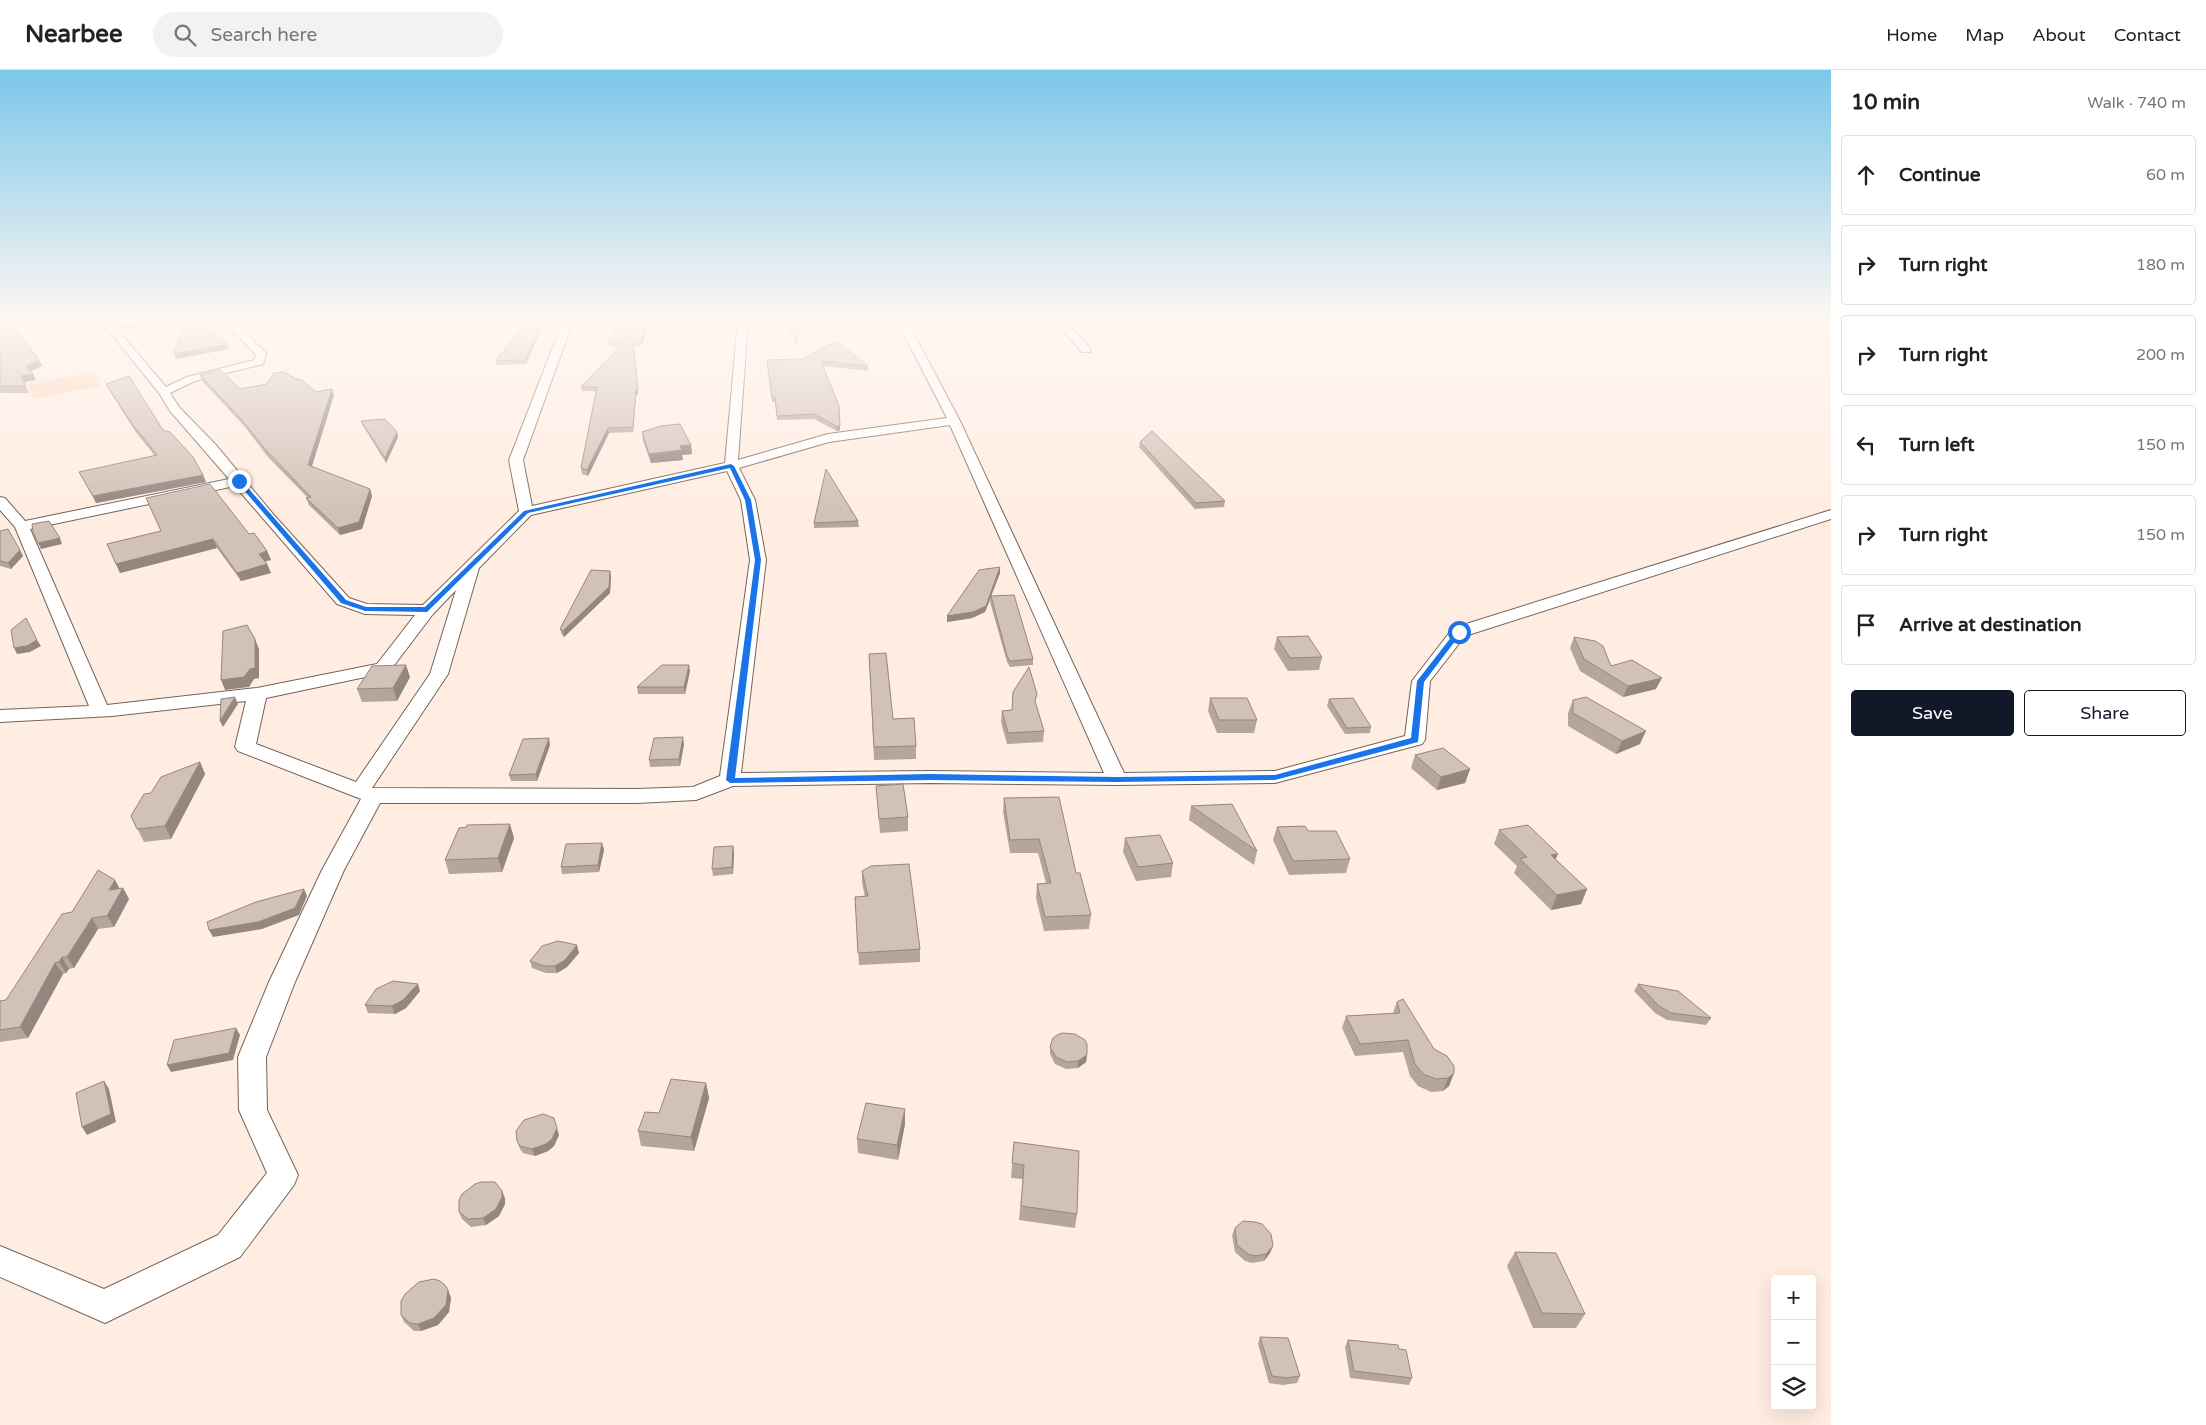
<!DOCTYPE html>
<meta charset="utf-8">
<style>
:root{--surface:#fff;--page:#f2f2f2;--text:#222;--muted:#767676;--line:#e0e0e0;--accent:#111827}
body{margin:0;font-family:"Varela Round",sans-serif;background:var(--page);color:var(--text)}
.controls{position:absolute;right:15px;bottom:15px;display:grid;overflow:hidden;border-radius:5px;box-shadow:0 5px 20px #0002}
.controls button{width:45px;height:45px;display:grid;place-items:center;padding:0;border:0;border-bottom:1px solid var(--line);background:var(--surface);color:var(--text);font:25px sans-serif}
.stop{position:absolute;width:15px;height:15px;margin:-11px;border:4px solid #1a73e8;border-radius:50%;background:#fff}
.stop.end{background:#1a73e8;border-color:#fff;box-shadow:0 1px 5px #0008}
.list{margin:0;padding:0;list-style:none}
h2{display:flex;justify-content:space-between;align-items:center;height:65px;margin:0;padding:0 20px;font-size:21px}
h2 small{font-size:16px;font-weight:400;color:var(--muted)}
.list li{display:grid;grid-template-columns:32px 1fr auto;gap:15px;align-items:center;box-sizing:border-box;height:80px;margin:0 10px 10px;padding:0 10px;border:1px solid var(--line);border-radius:5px}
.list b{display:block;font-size:19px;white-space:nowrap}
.list em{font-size:16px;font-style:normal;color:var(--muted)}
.actions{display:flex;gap:10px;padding:15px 20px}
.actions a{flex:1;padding:11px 0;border:1px solid var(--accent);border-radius:5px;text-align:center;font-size:18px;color:var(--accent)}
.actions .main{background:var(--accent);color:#fff}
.icon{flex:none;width:28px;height:28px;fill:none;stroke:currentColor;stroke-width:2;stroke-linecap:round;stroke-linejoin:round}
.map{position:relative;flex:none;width:1831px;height:1355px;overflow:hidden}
header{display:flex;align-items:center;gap:30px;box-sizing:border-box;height:70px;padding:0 25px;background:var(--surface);border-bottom:1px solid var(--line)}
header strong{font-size:24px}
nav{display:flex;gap:28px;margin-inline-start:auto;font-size:18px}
.search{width:350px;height:45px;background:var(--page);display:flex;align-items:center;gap:12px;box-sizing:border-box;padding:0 18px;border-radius:28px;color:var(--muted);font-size:19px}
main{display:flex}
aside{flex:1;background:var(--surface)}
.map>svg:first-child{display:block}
.green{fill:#fbd3b9}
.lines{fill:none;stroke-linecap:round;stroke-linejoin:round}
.street-casing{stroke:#73645a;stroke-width:2}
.street{fill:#fff;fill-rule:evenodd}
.wall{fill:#b5a69d}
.shaded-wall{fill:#938780}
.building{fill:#d2c1b7;stroke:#938780}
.route{fill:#1a73e8}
</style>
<header>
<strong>Nearbee</strong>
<div class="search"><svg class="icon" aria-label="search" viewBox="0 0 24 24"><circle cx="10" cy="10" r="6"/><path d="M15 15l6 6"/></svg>Search here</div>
<nav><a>Home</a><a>Map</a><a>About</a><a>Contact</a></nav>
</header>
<main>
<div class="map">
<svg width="1831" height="1355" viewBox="0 0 1831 1355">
<rect width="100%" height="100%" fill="#ffede2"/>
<polygon class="green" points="92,303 100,316 34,329 27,314"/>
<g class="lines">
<defs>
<g id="street">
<path d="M103,251H113L116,258L166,317L187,307L254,290L256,285L223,251H233L265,282L266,284L263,294L195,311L170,323L179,337L216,375L273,444L349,528L367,534L423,535L519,441L509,390L563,251H573L523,390L532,436L725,393L738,251H748L738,390L828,364L947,348L897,251H907L960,351L1124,703L1275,701L1405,666L1412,611L1453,558L1831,440V449L1465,566L1430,611L1425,670L1422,674L1275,713L1117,715L930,713L733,716L696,730L637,733H380L344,800L295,912L266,987L267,1040L298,1105L294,1115L240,1187L105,1253L0,1207V1176L104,1219L218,1165L267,1103L239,1040L238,987L269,912L322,800L361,729L238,681L235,677L246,631L112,646L0,652V640L89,636L15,457L0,440V427L5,428L25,451L229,409L170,341L159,323L109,261ZM950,355L1104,703L930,701L741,703L766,490L755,430L739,398L829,372ZM727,401L741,430L750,490L720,706L693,717L637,719L372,718L448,604L479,498L531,445ZM235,416L337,534L365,544L415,545L377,594L257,618L107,635L30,459ZM456,520L430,604L356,712L256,674L266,628L389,602L433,544Z"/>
<polygon points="1055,251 1065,251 1090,278 1090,282 1082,282"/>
</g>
</defs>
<use href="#street" class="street-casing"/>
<use href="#street" class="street"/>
</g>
<g class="wall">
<polygon points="0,251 39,290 42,296 31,301 36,310 24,312 29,323 1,323 0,321"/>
<polygon points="118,251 171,251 124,259"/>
<polygon points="526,251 526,294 496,295 496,291"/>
<polygon points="619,251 650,251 642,275 634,276 638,325 636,325 633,362 609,363 588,406 582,404 581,398 596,321 582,321 581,317 621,276 609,276 608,272"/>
<polygon points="784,251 800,251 797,276"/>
<polygon points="802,289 868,296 868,301 823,296 840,360 837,361 814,349 777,350 775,332 772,332 767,295"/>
<polygon points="200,305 240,319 316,322 334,325 312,396 370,419 372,426 362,459 340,465 309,435 306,428 307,427 267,386 245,357 202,311"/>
<polygon points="106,314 163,360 203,405 206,412 96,433 79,402 155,386 135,361 109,320"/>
<polygon points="361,351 398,367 386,393 363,356"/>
<polygon points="642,362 691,375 692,384 682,385 683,390 651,393 643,371"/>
<polygon points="1140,372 1225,431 1224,437 1195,439 1139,377"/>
<polygon points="858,451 859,457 814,458 814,453"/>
<polygon points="0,461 20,480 23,486 11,499 0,496"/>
<polygon points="249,464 267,481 271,490 265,491 267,494 271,503 241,511 217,478 120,503 107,474"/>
<polygon points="1000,503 991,526 1033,589 1033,595 1010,597 1007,592 990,532 991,528 985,542 972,548 947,552"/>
<polygon points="611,506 610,523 564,567 562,565 560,559"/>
<polygon points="1277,567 1322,587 1319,600 1288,601 1274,579"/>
<polygon points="1574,567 1611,596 1656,619 1623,627 1580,601 1570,578"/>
<polygon points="869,584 893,649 916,676 916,689 874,690"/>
<polygon points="690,601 685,624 638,624 637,617"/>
<polygon points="410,607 397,631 362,632 357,619"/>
<polygon points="1210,628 1257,650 1254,663 1217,663 1208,641"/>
<polygon points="1329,629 1371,657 1370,663 1345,664 1327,636"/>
<polygon points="1573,630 1640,674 1616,684 1568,656 1568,643"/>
<polygon points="1036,636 1044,661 1043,672 1007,674 1001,652 1002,641 1012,640"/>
<polygon points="684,674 680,696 650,697 649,690"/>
<polygon points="550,675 537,711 511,711 509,705"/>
<polygon points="1415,685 1470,699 1465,713 1437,720 1411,698"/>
<polygon points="200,692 205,704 171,769 144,772 131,746 151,723"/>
<polygon points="876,716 908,747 908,761 880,763"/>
<polygon points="1004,728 1076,803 1091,845 1089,859 1044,861 1036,828 1037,814 1046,813 1038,783 1010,783 1003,742"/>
<polygon points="1191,736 1257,781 1254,795 1189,750"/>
<polygon points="467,757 514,768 502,802 449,804 445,790"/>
<polygon points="1277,757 1308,761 1350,789 1346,803 1289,805 1273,770"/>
<polygon points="1499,760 1556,790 1587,819 1581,834 1551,840 1514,803 1517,796 1494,774"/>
<polygon points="1125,768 1173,793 1171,807 1136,811 1123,782"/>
<polygon points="602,773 604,780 599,802 562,804 561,797"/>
<polygon points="733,776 734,783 733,804 713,806 712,799"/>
<polygon points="862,801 920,879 920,892 859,895 855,827 865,827 862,813"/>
<polygon points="123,818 129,829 114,857 98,859 74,898 69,899 66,903 63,904 28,968 0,972 0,931 6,930 72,842 119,819"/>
<polygon points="579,883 567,897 557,903 546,903 532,898 530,891"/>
<polygon points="1638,914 1711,948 1706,955 1667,950 1655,943 1634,921"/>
<polygon points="420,921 406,938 395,944 368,943 365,935"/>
<polygon points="1397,932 1434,979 1454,1003 1449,1016 1443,1021 1431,1022 1418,1016 1410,1006 1403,982 1355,986 1342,958 1346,946 1393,943"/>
<polygon points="1050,977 1087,985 1086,992 1078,998 1066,999 1055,994 1050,984"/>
<polygon points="706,1013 709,1028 694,1081 641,1076 638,1061 659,1043"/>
<polygon points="905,1039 905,1054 898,1090 858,1083 857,1069"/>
<polygon points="559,1065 554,1076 548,1081 535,1086 523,1083 520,1079 517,1071"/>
<polygon points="1014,1072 1077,1144 1075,1158 1019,1150 1023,1109 1011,1108"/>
<polygon points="505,1128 505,1134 499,1146 486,1155 471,1157 462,1149 459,1142"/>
<polygon points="1235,1158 1273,1176 1270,1183 1264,1191 1252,1193 1245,1191 1235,1182 1232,1165"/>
<polygon points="1515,1182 1585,1244 1576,1258 1533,1258 1507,1196"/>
<polygon points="448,1220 451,1228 449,1242 438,1255 421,1261 414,1261 404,1252 401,1245"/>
<polygon points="1260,1267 1300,1306 1297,1313 1283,1315 1269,1313 1258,1274"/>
<polygon points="1348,1270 1399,1279 1412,1308 1409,1315 1350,1308 1345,1277"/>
</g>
<g class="shaded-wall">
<polygon points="135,251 171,251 124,259 122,253"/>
<polygon points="542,251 545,251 526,294 525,290"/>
<polygon points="648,251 650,251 642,275 641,271"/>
<polygon points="633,271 638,325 636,325 633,362 633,357 636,320"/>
<polygon points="228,274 229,279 176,289 174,284"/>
<polygon points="39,290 42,296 29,302 26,296"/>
<polygon points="33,304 36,310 24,312 21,306"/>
<polygon points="332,319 334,325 310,402 308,395"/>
<polygon points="836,356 840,356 840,360 837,361"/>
<polygon points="608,358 609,363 588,406 587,400"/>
<polygon points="397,362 398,367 386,393 385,388"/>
<polygon points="691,375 692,384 682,385 683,390 651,393 649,384 680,376"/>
<polygon points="203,405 206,412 96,433 93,426"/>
<polygon points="370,419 372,426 362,459 340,465 338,458"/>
<polygon points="60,468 62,474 41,479 38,473"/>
<polygon points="213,469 217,478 120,503 116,494"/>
<polygon points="20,480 23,486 11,499 8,493"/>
<polygon points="267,481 271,490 262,492 259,484"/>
<polygon points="267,494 271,503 241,511 237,503"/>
<polygon points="1000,497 1000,503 985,542 972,548 947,552 947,546"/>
<polygon points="610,501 611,506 610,523 564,567 563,561"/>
<polygon points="255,569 259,579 259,608 254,609 249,617 225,620 221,610"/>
<polygon points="37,570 41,576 30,582 17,584 14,578"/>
<polygon points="406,595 410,607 397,631 393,618"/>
<polygon points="689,595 690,601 685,624 684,617"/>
<polygon points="1662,608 1656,619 1623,627 1628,616"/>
<polygon points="235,627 238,634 223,657 220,651"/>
<polygon points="1646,661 1640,674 1616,684 1622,671"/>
<polygon points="683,667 684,674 680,696 679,689"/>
<polygon points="549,668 550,675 537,711 536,704"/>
<polygon points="200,692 205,704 171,769 165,756"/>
<polygon points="1470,699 1465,713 1437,720 1441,707"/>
<polygon points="510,754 514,768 502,802 498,788"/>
<polygon points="602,773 604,780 599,802 598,795"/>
<polygon points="733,776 734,783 733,804 732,797"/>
<polygon points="1558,784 1552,797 1551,785"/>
<polygon points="115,810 121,821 109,820"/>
<polygon points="123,818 129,829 114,857 107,846"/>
<polygon points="304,819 307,826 299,845 262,859 213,867 209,860"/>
<polygon points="1587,819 1581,834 1551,840 1557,825"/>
<polygon points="92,848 98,859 74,898 67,887"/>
<polygon points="577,875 579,883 567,897 557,903 555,896"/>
<polygon points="62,887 69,899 66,903 59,892"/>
<polygon points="55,893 63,904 28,968 20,957"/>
<polygon points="418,914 420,921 406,938 395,944 392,936"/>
<polygon points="236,958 240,965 233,990 171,1002 167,995"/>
<polygon points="1087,985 1086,992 1078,998 1078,991"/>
<polygon points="1454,1003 1449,1016 1443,1021 1448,1008"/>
<polygon points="104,1011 109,1019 116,1052 87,1065 82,1057"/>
<polygon points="706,1013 709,1028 694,1081 691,1067"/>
<polygon points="905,1039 905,1054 898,1090 897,1075"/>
<polygon points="557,1058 559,1065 554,1076 548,1081 535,1086 532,1079"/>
<polygon points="502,1121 505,1128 505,1134 499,1146 486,1155 483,1148"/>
<polygon points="1273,1176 1270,1183 1264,1191 1266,1184"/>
<polygon points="448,1220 451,1228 449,1242 438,1255 421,1261 418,1254"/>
</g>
<g class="building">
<polygon points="0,251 10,251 39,290 26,296 33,304 21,306 26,316 0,316"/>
<polygon points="120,251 135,251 122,253"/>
<polygon points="185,251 198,251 228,274 174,284"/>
<polygon points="526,251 542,251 525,290 496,291"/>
<polygon points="619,251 648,251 641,271 633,271 638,320 636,320 633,357 608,358 587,400 581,398 597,317 581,317 625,271 608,272"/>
<polygon points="786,251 800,251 797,272"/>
<polygon points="837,271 868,296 821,291 839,336 840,356 836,356 814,344 777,346 775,327 772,327 767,290 802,289"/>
<polygon points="220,300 240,319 267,314 274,303 284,302 296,309 302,310 316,322 332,319 308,395 370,419 359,452 338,458 306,428 311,427 265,379 242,350 200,305"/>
<polygon points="129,306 163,360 170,362 193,387 203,405 93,426 79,402 157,385 133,355 106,314"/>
<polygon points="385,349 397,362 385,388 361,351"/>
<polygon points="680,354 691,375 680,376 682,380 649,384 642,362 661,356"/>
<polygon points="1152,361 1225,431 1196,433 1140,372"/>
<polygon points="826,399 858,451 814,453"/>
<polygon points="210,414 249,464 254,463 267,481 259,484 267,494 237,503 213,469 116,494 107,474 161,461 146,428"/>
<polygon points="49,451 60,468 38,473 33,462 32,454"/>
<polygon points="8,459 20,480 8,493 0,491 0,461"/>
<polygon points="1000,497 986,536 973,542 947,546 979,500"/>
<polygon points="591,500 610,501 609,517 563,561 560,559"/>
<polygon points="1014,525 1033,589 1010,591 1007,586 991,526"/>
<polygon points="26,548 37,570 27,576 14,578 11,560"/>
<polygon points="247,555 255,569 255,598 250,599 244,607 221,610 223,561"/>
<polygon points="1308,566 1322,587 1290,588 1277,567"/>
<polygon points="1574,567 1595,571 1603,576 1611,596 1632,590 1662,608 1628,616 1584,589"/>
<polygon points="886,583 893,649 914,648 916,676 874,677 869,584"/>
<polygon points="406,595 393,618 357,619 372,596"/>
<polygon points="662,595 689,595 684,617 637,617"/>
<polygon points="1029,597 1037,624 1035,631 1044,661 1008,663 1002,641 1012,640 1013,622"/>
<polygon points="235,627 220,651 221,629"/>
<polygon points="1586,627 1646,661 1622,671 1573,643 1573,630"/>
<polygon points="1210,628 1247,628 1257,650 1219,650"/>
<polygon points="1353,628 1371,657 1347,658 1329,629"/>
<polygon points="683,667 679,689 649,690 654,668"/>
<polygon points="549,668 536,704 509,705 523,669"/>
<polygon points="1443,678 1470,699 1441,707 1415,685"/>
<polygon points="200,692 165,756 137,759 131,746 144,724 151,723 161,707"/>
<polygon points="903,714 908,747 879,749 876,716"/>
<polygon points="1059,727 1076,803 1080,803 1091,845 1045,847 1037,814 1051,813 1039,769 1010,770 1004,728"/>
<polygon points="1232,734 1257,781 1191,736"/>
<polygon points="510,754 498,788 445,790 459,758 467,757 467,755"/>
<polygon points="1528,755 1558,784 1551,785 1587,819 1557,825 1520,789 1527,787 1499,760"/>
<polygon points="1305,756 1308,761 1336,761 1350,789 1293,791 1277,757"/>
<polygon points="1160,765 1173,793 1138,797 1125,768"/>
<polygon points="602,773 598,795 561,797 566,774"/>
<polygon points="733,776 732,797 712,799 714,777"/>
<polygon points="909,794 920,879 858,883 855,827 868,826 862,801 871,796"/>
<polygon points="98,800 115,810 109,820 123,818 107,846 92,848 67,887 62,887 59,892 55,893 20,957 0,960 0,931 6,930 62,844 72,842"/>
<polygon points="304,819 295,838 258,852 209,860 207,852 256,832"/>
<polygon points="558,871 577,875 565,890 555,896 544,896 530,891 542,876"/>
<polygon points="393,911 418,914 403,930 392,936 365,935 376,919"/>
<polygon points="1638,914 1678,921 1711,948 1671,943 1659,936"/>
<polygon points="1403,929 1434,979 1447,986 1454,996 1454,1003 1448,1008 1436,1009 1423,1004 1415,994 1408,970 1360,974 1346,946 1400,943 1397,932"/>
<polygon points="236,958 229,983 167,995 174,970"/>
<polygon points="1062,963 1075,964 1085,970 1087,974 1087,985 1078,991 1067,992 1056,987 1050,977 1053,968 1057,965"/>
<polygon points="671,1009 706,1013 691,1067 638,1061 645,1042 659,1043"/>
<polygon points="104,1011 111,1044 82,1057 76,1023"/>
<polygon points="866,1033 905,1039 897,1075 857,1069"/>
<polygon points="543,1044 554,1048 557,1058 552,1069 546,1074 532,1079 520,1076 517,1071 516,1061 524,1050"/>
<polygon points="1014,1072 1079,1081 1077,1144 1021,1136 1024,1095 1012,1093"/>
<polygon points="481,1112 495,1112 502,1121 502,1127 496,1139 483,1148 468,1149 459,1142 459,1130 462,1124 475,1114"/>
<polygon points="1243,1151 1255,1152 1262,1154 1271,1164 1273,1176 1266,1184 1254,1186 1248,1184 1237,1175 1235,1158"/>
<polygon points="1515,1182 1556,1183 1585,1244 1542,1243"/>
<polygon points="434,1209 440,1211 445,1215 448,1220 446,1235 434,1248 418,1254 410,1253 401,1245 401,1231 405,1224 419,1212"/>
<polygon points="1260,1267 1288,1268 1300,1306 1286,1308 1272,1306"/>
<polygon points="1348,1270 1398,1275 1399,1279 1406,1280 1412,1308 1354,1301"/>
</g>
<linearGradient id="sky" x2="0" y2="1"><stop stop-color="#7bc7ea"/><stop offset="0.57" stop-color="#fff7f2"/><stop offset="1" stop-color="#fff7f2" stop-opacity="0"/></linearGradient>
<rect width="1831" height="440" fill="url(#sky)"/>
<polygon class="route" points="731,394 734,396 751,430 761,490 735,708 930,704 1117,707 1275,705 1411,668 1417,611 1456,561 1462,562 1424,612 1418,672 1275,710 1117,712 930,710 730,713 726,710 755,490 745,430 730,398 528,443 427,542 365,541 341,533 236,411 241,410 346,530 366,537 425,537 524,441"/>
</svg>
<div class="controls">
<button>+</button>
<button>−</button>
<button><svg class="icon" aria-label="layers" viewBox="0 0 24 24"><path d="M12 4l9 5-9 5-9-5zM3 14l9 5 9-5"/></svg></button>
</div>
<div class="stop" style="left:1459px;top:562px"></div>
<div class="stop end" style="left:239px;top:411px"></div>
</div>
<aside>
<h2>10 min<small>Walk · 740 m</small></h2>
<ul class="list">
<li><svg class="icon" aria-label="ahead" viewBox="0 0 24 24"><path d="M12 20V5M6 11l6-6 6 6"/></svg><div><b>Continue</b></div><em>60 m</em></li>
<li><svg class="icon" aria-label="right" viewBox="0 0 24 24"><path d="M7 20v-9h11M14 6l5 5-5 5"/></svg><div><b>Turn right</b></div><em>180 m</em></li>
<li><svg class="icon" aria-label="right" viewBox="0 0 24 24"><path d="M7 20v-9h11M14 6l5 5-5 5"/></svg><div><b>Turn right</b></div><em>200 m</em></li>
<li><svg class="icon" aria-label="left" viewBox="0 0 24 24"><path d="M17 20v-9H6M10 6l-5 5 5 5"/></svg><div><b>Turn left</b></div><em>150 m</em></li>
<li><svg class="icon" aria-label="right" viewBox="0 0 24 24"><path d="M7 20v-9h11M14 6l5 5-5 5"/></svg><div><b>Turn right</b></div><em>150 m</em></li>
<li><svg class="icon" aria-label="arrive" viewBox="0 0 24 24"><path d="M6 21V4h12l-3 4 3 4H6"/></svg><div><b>Arrive at destination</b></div></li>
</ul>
<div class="actions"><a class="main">Save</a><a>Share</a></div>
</aside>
</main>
